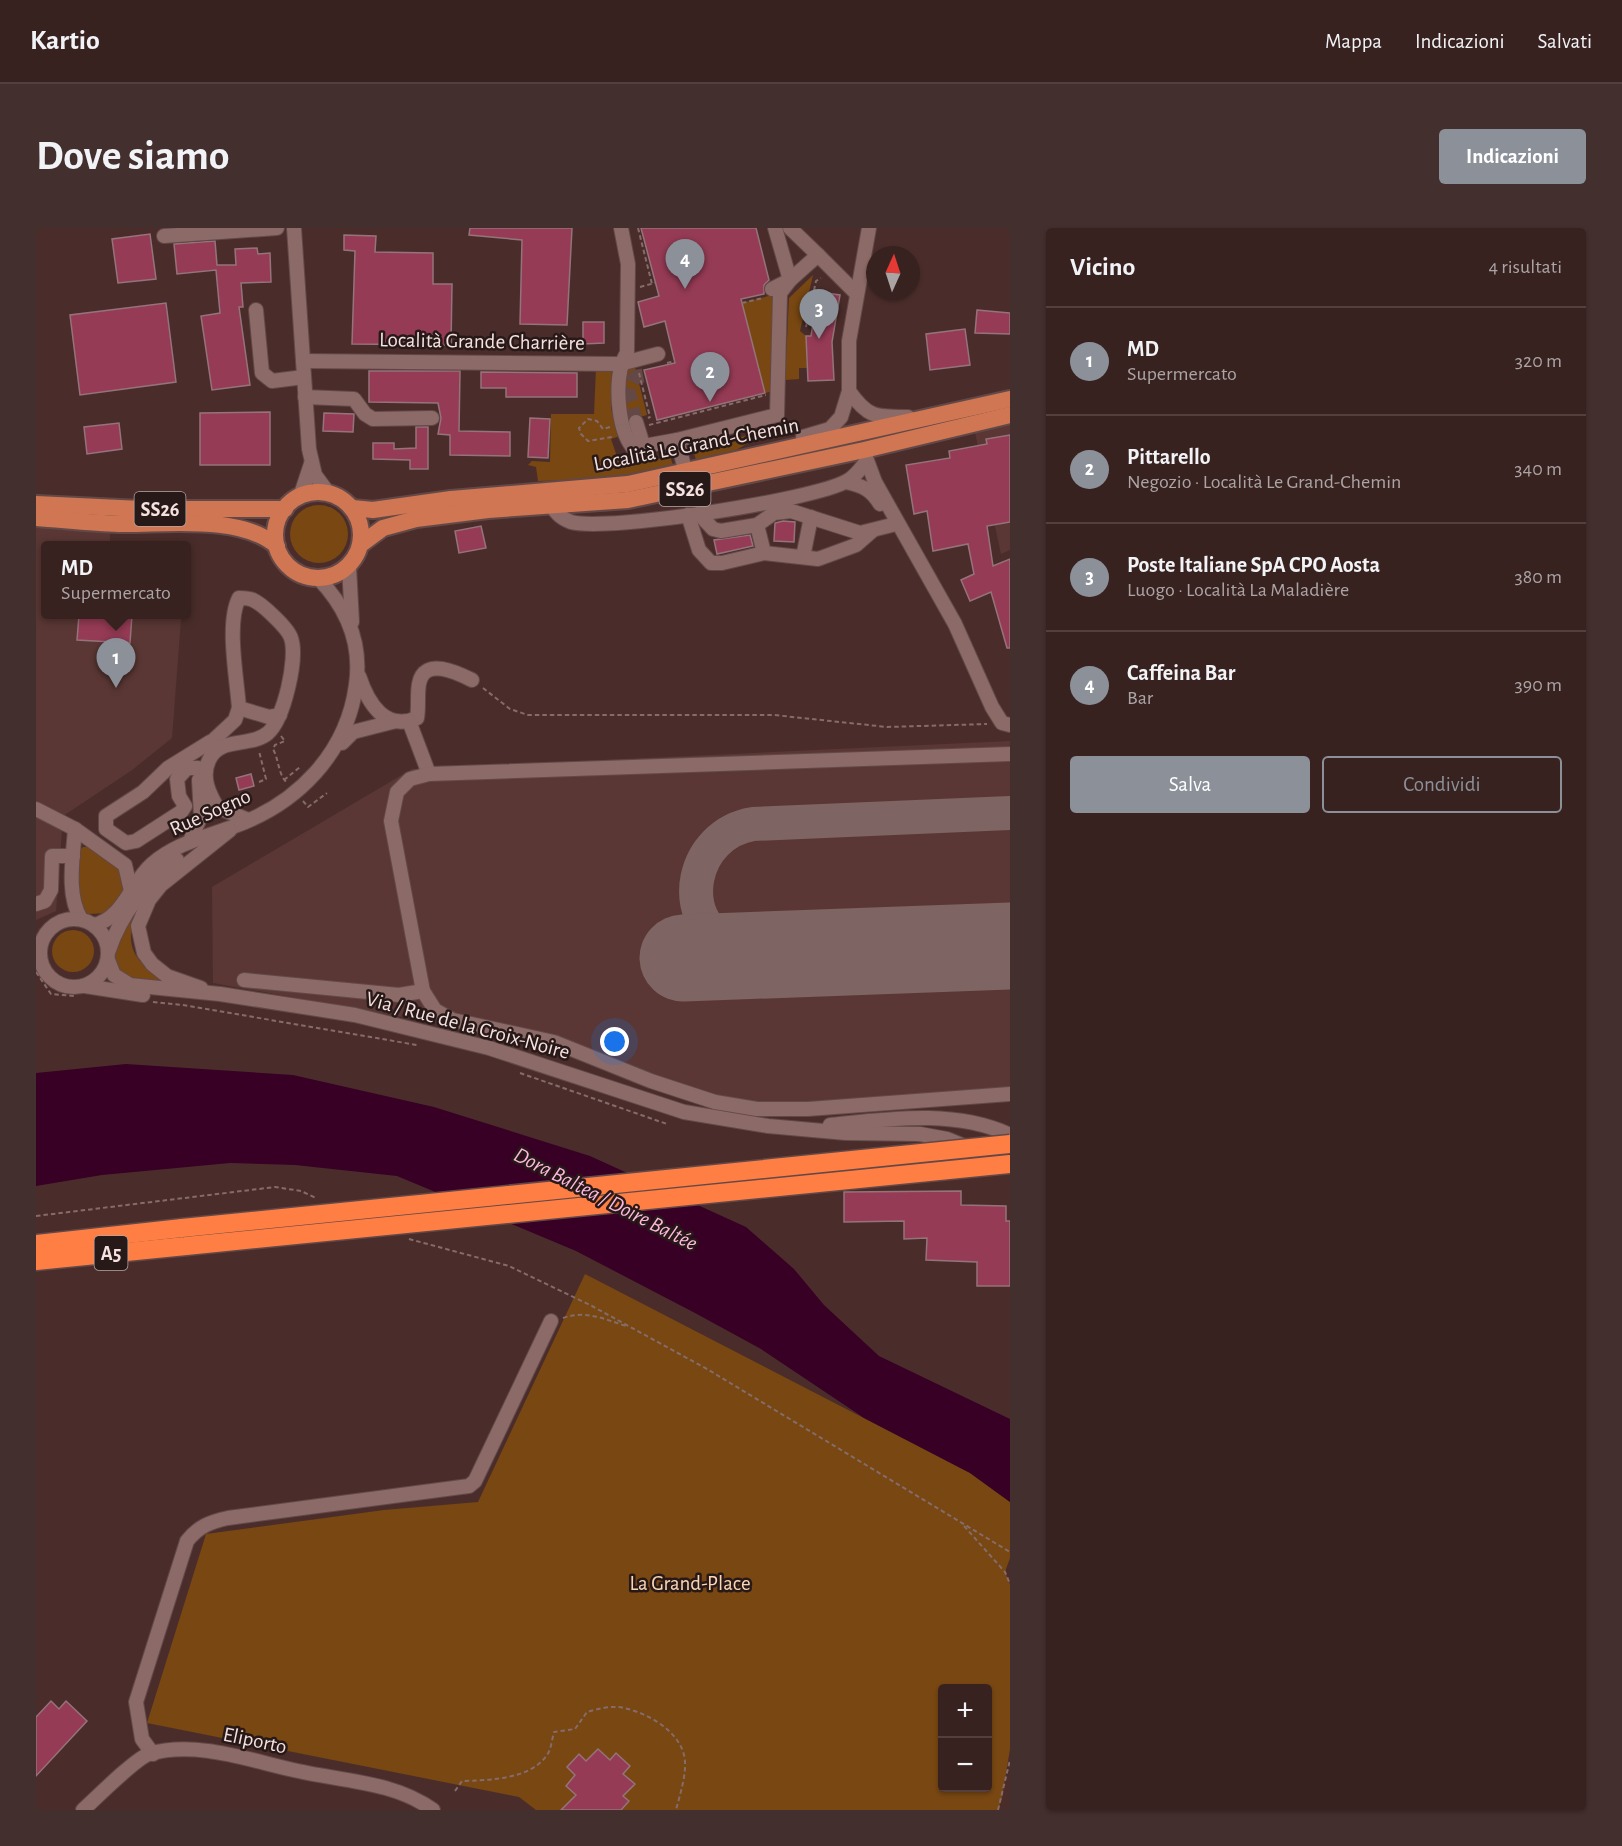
<!DOCTYPE html>
<html lang="it">
<meta charset="utf-8">
<style>
:root{--surface:#382220;--page:#432f2d;--text:#f1f3f6;--muted:#aba4a5;--line:#523f3e;--accent:#8c9099}
body{margin:0;font-family:"Alegreya Sans",sans-serif;background:var(--page);color:var(--text)}
.controls{position:absolute;right:18px;bottom:18px;display:grid;overflow:hidden;border-radius:6px;box-shadow:0 2px 4px #0004}
.controls button{width:54px;height:54px;display:grid;place-items:center;padding:0;border:0;border-bottom:2px solid var(--line);background:var(--surface);color:var(--text);font:30px sans-serif}
.compass{position:absolute;left:830px;top:18px;width:54px;height:54px;border-radius:50%;background:var(--surface);box-shadow:0 2px 4px #0004;rotate:3deg}
.you{position:absolute;left:579px;top:814px;width:21px;height:21px;margin:-15px;border:4px solid #fff;border-radius:50%;background:#1a73e8;box-shadow:0 0 0 9px #1a73e833}
.badge{display:grid;place-items:center;width:39px;height:39px;border-radius:50%;background:var(--accent);color:#fff;font-size:20px;font-weight:700}
.pin{position:absolute;translate:-50% -50px;filter:drop-shadow(0 2px 3px #0008)}
.pin::after{content:'';position:absolute;top:32px;width:21px;height:18px;background:inherit;clip-path:polygon(0 0,100% 0,50% 100%)}
.popup{position:absolute;left:5px;top:313px;width:150px;height:78px;box-sizing:border-box;display:grid;place-content:center;border-radius:6px;background:var(--surface);filter:drop-shadow(0 2px 4px #0005);font-size:20px;white-space:nowrap;color:var(--muted)}
.popup b{font-size:22px;color:var(--text)}
.popup::after{content:'';position:absolute;left:50%;top:100%;margin-left:-12px;border:12px solid transparent;border-top-color:var(--surface)}
.list{margin:0;padding:0;list-style:none}
h2{display:flex;justify-content:space-between;align-items:center;height:78px;margin:0;padding:0 24px;font-size:26px}
h2 small{font-size:20px;font-weight:400;color:var(--muted)}
.list li{display:grid;grid-template-columns:39px 1fr auto;gap:18px;align-items:center;box-sizing:border-box;height:108px;padding:0 24px;border-top:2px solid var(--line)}
.list b{display:block;font-size:22px;white-space:nowrap}
.list p{margin:0;font-size:20px;white-space:nowrap;color:var(--muted)}
.list em{font-size:20px;font-style:normal;color:var(--muted)}
.actions{display:flex;gap:12px;padding:18px 24px}
.actions a{flex:1;padding:14px 0;border:2px solid var(--accent);border-radius:6px;text-align:center;font-size:21px;color:var(--accent)}
.actions .main{background:var(--accent);color:#fff}
.map{position:relative;flex:none;width:974px;height:1582px;overflow:hidden;border-radius:6px}
header{display:flex;align-items:center;gap:36px;box-sizing:border-box;height:84px;padding:0 30px;background:var(--surface);border-bottom:2px solid var(--line)}
header strong{font-size:28px}
nav{display:flex;gap:33px;margin-inline-start:auto;font-size:21px}
.intro{display:flex;align-items:center;justify-content:space-between;box-sizing:border-box;height:144px;padding:0 36px}
h1{margin:0;font-size:42px}
.button{padding:15px 27px;border-radius:6px;background:var(--accent);color:#fff;font-size:21px;font-weight:700}
main{display:flex;gap:36px;padding:0 36px}
aside{flex:1;background:var(--surface);border-radius:6px;box-shadow:0 2px 4px #0004}
.map>svg:first-child{display:block}
.built{fill:#5a3734}
.green{fill:#784712;fill-rule:evenodd}
.water{fill:#380025}
.lines{fill:none;stroke-linecap:round;stroke-linejoin:round}
.taxiway{stroke:#7e6462;stroke-width:34}
.runway{stroke:#7e6462;stroke-width:87}
.building{fill:#963b55;stroke:#95737a;stroke-width:1.5}
.minor-tunnel{stroke:#644846;stroke-width:14;stroke-dasharray:14 7;stroke-linecap:butt}
.minor-casing{stroke:#624948;stroke-width:16}
.major-casing{stroke:#624948;stroke-width:20}
.highway-casing{stroke:#624948;stroke-width:21}
.path{stroke:#856c6a;stroke-width:2;stroke-dasharray:4.5 3;stroke-linecap:butt}
.minor{stroke:#8c6a67;stroke-width:14}
.major{stroke:#d17652;stroke-width:16}
.highway{stroke:#ff7e44;stroke-width:18}
.highway-bridge-casing{stroke:#624948;stroke-width:21;stroke-linecap:butt}
.path-bridge{stroke:#856c6a;stroke-width:2;stroke-dasharray:4.5 3;stroke-linecap:butt}
.highway-bridge{stroke:#ff7e44;stroke-width:18}
.labels{text-anchor:middle;stroke-width:5;stroke-linejoin:round;paint-order:stroke}
.shield{fill:#271918;stroke:#b7a5a3;stroke-width:1.5}
.shield-label{font-size:20px;font-weight:bold;fill:#f5e1df}
.street-label{font-size:21px;fill:#f5e1df;stroke:#271918}
.park-label{font-size:21px;fill:#fcd5b4;stroke:#271918}
.water-label{font-size:22px;font-style:italic;fill:#fdb8dd;stroke:#271918}
</style>
<header>
<strong>Kartio</strong>
<nav><a>Mappa</a><a>Indicazioni</a><a>Salvati</a></nav>
</header>
<div class="intro"><h1>Dove siamo</h1><a class="button">Indicazioni</a></div>
<main>
<div class="map">
<svg width="974" height="1582" viewBox="0 0 974 1582">
<rect width="100%" height="100%" fill="#4a2d2b"/>
<g class="built">
<polygon points="974,193 974,322 965,326 938,200"/>
<polygon points="0,297 74,302 74,313 78,317 10,318 10,386 141,386 145,391 136,510 96,542 27,588 20,683 0,692"/>
<polygon points="974,513 974,872 722,885 451,804 177,755 176,659 376,541"/>
</g>
<g class="green">
<polygon points="777,47 764,103 770,108 771,140 763,140 763,151 749,152 753,70"/>
<polygon points="736,67 740,81 741,162 729,165 706,75"/>
<polygon points="598,135 611,187 593,192 585,162 591,137"/>
<polygon points="560,140 576,140 575,181 584,208 575,211 585,240 634,228 637,237 577,251 502,253 500,239 492,237 496,233 514,234 515,186 558,186"/>
<polygon points="744,199 746,206 717,212 697,224 660,232 657,221"/>
<circle cx="283" cy="306" r="29"/>
<polygon points="47,619 52,619 87,644 90,663 72,685 52,686 41,677 42,624"/>
<path d="M98,689C88,725 103,733 128,754C76,754 61,731 98,689Z"/>
<circle cx="37" cy="723" r="21"/>
<path d="M549,1046L934,1245L974,1274V1330L969,1344L974,1356V1521L966,1570L962,1582H500L483,1569L111,1495L170,1306L348,1282L442,1274ZM906,1460H951V1560H906Z"/>
</g>
<polygon class="water" points="90,836 257,847 398,879 554,928 710,999 758,1041 788,1077 843,1128 974,1191 974,1274 934,1245 828,1190 725,1121 659,1085 540,1023 361,948 259,937 194,935 66,947 0,958 0,845"/>
<g class="lines">
<path class="taxiway" d="M734,727C720,726 706,726 693,718C638,688 656,606 717,596L974,585"/>
<polyline class="runway" points="647,730 974,718"/>
</g>
<g class="building">
<polygon points="434,0 536,0 531,97 484,96 486,12 433,7"/>
<polygon points="605,0 720,0 733,52 728,57 728,66 705,71 729,165 621,192 608,142 639,135 629,93 608,99 602,74 623,68"/>
<polygon points="114,6 120,51 82,55 76,11"/>
<polygon points="308,7 340,8 339,24 397,25 397,56 416,56 415,117 316,116 319,23 308,22"/>
<polygon points="179,13 181,37 200,37 199,21 221,20 222,26 234,25 235,54 205,55 207,79 203,79 214,157 176,162 165,88 184,85 180,42 141,46 138,16"/>
<polygon points="782,64 804,67 796,114 798,152 772,153 770,108 775,108"/>
<polygon points="130,75 140,154 44,167 34,87"/>
<polygon points="941,82 974,85 974,106 939,105"/>
<polygon points="547,94 568,94 568,115 547,116"/>
<polygon points="929,101 934,137 894,142 890,106"/>
<polygon points="333,143 424,143 423,203 474,204 474,228 414,227 414,207 402,206 405,190 402,175 333,174"/>
<polygon points="445,144 541,145 541,169 470,169 470,160 445,160"/>
<polygon points="234,184 234,237 164,237 164,185"/>
<polygon points="288,185 318,186 317,204 287,203"/>
<polygon points="494,190 514,191 512,230 492,229"/>
<polygon points="83,195 86,221 51,226 48,199"/>
<polygon points="380,199 392,199 392,241 374,241 374,232 337,231 337,215 358,215 358,221 380,220"/>
<polygon points="974,207 974,294 951,298 957,338 974,331 974,420 971,420 955,364 934,373 925,352 938,346 932,316 897,323 891,283 878,286 870,237 914,230 913,223 951,216 950,211"/>
<polygon points="747,293 759,294 758,314 738,313 739,295"/>
<polygon points="445,298 450,320 423,325 419,303"/>
<polygon points="714,307 717,318 681,326 678,312"/>
<polygon points="43,387 96,387 94,415 41,412"/>
<polygon points="215,546 218,558 203,562 200,550"/>
<polygon points="925,963 925,977 970,978 970,993 974,993 974,1058 941,1058 941,1034 890,1032 891,1010 868,1011 868,993 808,994 808,964"/>
<polygon points="15,1473 23,1481 30,1473 51,1493 0,1548 0,1489"/>
<polygon points="562,1521 574,1532 580,1525 594,1538 587,1546 599,1556 587,1568 593,1573 585,1582 525,1582 540,1567 530,1558 539,1547 531,1539 543,1526 550,1533"/>
</g>
<g class="lines">
<polyline class="minor-tunnel" points="600,194 592,162 599,149 609,147"/>
<defs>
<g id="minor">
<polyline points="258,0 273,221 279,247 293,266"/>
<path d="M585,0L592,36L591,125C577,147 581,200 597,220L641,212"/>
<polyline points="754,0 782,27"/>
<polyline points="128,8 241,0"/>
<polyline points="736,61 754,52 739,0"/>
<polyline points="220,82 226,145 236,153 268,149"/>
<polyline points="267,133 584,136 622,126"/>
<path d="M813,163C832,190 840,189 872,189"/>
<polyline points="269,169 318,171 329,186 337,191 396,190"/>
<polyline points="600,194 608,220"/>
<polyline points="767,209 794,201 805,189 813,163 813,113 833,0"/>
<polyline points="829,227 839,254 919,396 956,479 966,495 974,497"/>
<polyline points="650,245 641,212 741,187 744,65 754,52 782,27 820,65"/>
<path d="M810,254C827,258 835,261 844,276"/>
<polyline points="264,269 275,236"/>
<path d="M515,277C521,286 525,290 535,294C571,304 778,272 811,253C819,249 825,240 830,234"/>
<polyline points="663,286 677,301 685,303 721,297 738,285 755,283 824,305 856,297"/>
<polyline points="652,287 663,322 675,335 686,335 728,325 782,331 820,317 836,303"/>
<polyline points="721,297 728,325"/>
<polyline points="767,329 775,289"/>
<polyline points="313,338 316,394"/>
<path d="M323,448C332,475 349,504 381,490C383,479 381,466 383,456C388,428 422,445 436,452"/>
<polyline points="373,493 393,546"/>
<polyline points="306,515 317,504 360,493"/>
<polyline points="170,519 199,492 203,480"/>
<polyline points="974,526 393,546 374,551 361,564 355,593 387,763 399,782 417,792 518,814 615,853 679,874 721,881 772,881 974,866"/>
<polyline points="162,540 151,540 141,551 143,568 149,578 145,584 100,613 90,615 70,601 70,588 107,564 132,540 174,514"/>
<polyline points="0,581 39,601 89,637 95,663"/>
<path d="M212,592L181,579C173,565 165,549 173,532C184,508 214,520 232,505C248,491 262,430 255,410C252,400 226,376 217,372C213,370 207,370 203,370C190,395 201,451 203,480L233,489L244,487"/>
<path d="M39,601C37,629 30,667 45,691"/>
<polyline points="154,613 165,588 163,552"/>
<polyline points="0,676 9,673 15,662 16,628 37,628"/>
<circle cx="38" cy="725" r="34"/>
<path d="M58,697C88,690 95,654 116,636C140,615 170,609 199,598C262,575 311,525 320,457C326,416 311,380 282,350"/>
<path d="M73,722C85,686 110,654 141,632"/>
<polyline points="72,732 78,747 94,757 184,766 319,787 453,820 648,884 732,898 810,905 884,906 911,911 972,936"/>
<polyline points="208,752 363,767 387,763"/>
<polyline points="49,758 107,767"/>
<polyline points="165,760 131,748 116,736 108,725 102,698 113,672 125,657 194,602"/>
<path d="M794,897C852,891 919,881 974,907"/>
<path d="M117,1526L106,1511L100,1474L151,1313C163,1298 174,1294 192,1290L433,1258L439,1253L515,1093"/>
<path d="M47,1582C60,1570 99,1531 113,1526C161,1512 215,1533 262,1543C307,1553 359,1554 397,1582"/>
</g>
<g id="major">
<circle cx="282" cy="307" r="43"/>
<polyline points="0,276 105,281 249,281"/>
<polyline points="316,280 337,282 415,271 592,256 974,171"/>
<path d="M0,290C28,292 56,295 83,296C129,297 204,286 241,318"/>
<polyline points="324,317 347,300 380,291 452,282 592,272 828,222 974,187"/>
</g>
<g id="highway">
<polyline points="0,1016 146,1000"/>
<polyline points="0,1033 150,1018"/>
</g>
</defs>
<use href="#minor" class="minor-casing"/>
<use href="#major" class="major-casing"/>
<use href="#highway" class="highway-casing"/>
<g class="path">
<polyline points="602,0 616,56"/>
<polyline points="604,59 619,55"/>
<polyline points="706,75 727,70"/>
<polyline points="770,99 780,53 785,50"/>
<polyline points="631,135 639,133"/>
<polyline points="603,145 614,189 612,190"/>
<polyline points="613,197 730,167"/>
<polyline points="574,199 567,201 561,193 552,191 543,200 545,206 552,213 576,209"/>
<polyline points="447,460 474,481 492,487 738,487 851,499 951,496"/>
<path d="M245,508L249,513L239,517L237,521C243,532 242,546 251,555"/>
<polyline points="248,552 264,539"/>
<polyline points="223,554 230,551 223,523"/>
<polyline points="267,573 272,579 291,565"/>
<polyline points="0,744 15,766 39,768"/>
<polyline points="117,774 147,777 381,817"/>
<polyline points="484,845 631,896"/>
<polyline points="0,988 239,959 265,963 280,970"/>
<polyline points="373,1011 473,1038 556,1078 671,1141 974,1324"/>
<path d="M527,1090C550,1082 568,1091 590,1098"/>
<polyline points="928,1298 969,1344 974,1356"/>
<path d="M419,1563L426,1553C452,1552 494,1552 511,1527C515,1522 516,1511 518,1504L539,1501L551,1484C562,1481 576,1477 588,1480C611,1485 642,1502 648,1527C652,1543 644,1566 640,1582"/>
<polyline points="962,1582 974,1532"/>
</g>
<use href="#minor" class="minor"/>
<use href="#major" class="major"/>
<use href="#highway" class="highway"/>
<defs>
<g id="highway-bridge">
<polyline points="146,1000 974,916"/>
<polyline points="150,1018 974,936"/>
</g>
</defs>
<use href="#highway-bridge" class="highway-bridge-casing"/>
<polyline class="path-bridge" points="580,198 597,194"/>
<use href="#highway-bridge" class="highway-bridge"/>
</g>
<g class="labels">
<g class="shield">
<rect x="623.5" y="244" width="51" height="34" rx="4.5"/>
<rect x="98.5" y="264" width="51" height="34" rx="4.5"/>
<rect x="58.5" y="1008" width="33" height="34" rx="4.5"/>
</g>
<g class="shield-label">
<text x="649" y="268">SS26</text>
<text x="124" y="288">SS26</text>
<text x="75" y="1032">A5</text>
</g>
<g class="street-label">
<text transform="translate(446 113) rotate(1)" y="7">Località Grande Charrière</text>
<text transform="translate(660 216) rotate(-11)" y="7">Località Le Grand-Chemin</text>
<text transform="translate(174 584) rotate(-24)" y="7">Rue Sogno</text>
<text transform="translate(432 797) rotate(15)" y="7">Via / Rue de la Croix-Noire</text>
<text transform="translate(219 1512) rotate(12)" y="7">Eliporto</text>
</g>
<g class="park-label">
<text x="654" y="1362">La Grand-Place</text>
</g>
<g class="water-label">
<text transform="translate(570 970) rotate(27)" y="8">Dora Baltea / Doire Baltée</text>
</g>
</g>
</svg>
<div class="controls">
<button>+</button>
<button>−</button>
</div>
<svg class="compass" viewBox="-18 -18 36 36"><path d="M0-13l5 13h-10z" fill="#e53935"/><path d="M0 13l5-13h-10z" fill="#aba4a5"/></svg>
<div class="you"></div>
<div class="pin badge" style="left:80px;top:460px">1</div>
<div class="popup"><b>MD</b>Supermercato</div>
<div class="pin badge" style="left:674px;top:174px">2</div>
<div class="pin badge" style="left:783px;top:111px">3</div>
<div class="pin badge" style="left:649px;top:61px">4</div>
</div>
<aside>
<h2>Vicino<small>4 risultati</small></h2>
<ul class="list">
<li><span class="badge">1</span><div><b>MD</b><p>Supermercato</p></div><em>320 m</em></li>
<li><span class="badge">2</span><div><b>Pittarello</b><p>Negozio · Località Le Grand-Chemin</p></div><em>340 m</em></li>
<li><span class="badge">3</span><div><b>Poste Italiane SpA CPO Aosta</b><p>Luogo · Località La Maladière</p></div><em>380 m</em></li>
<li><span class="badge">4</span><div><b>Caffeina Bar</b><p>Bar</p></div><em>390 m</em></li>
</ul>
<div class="actions"><a class="main">Salva</a><a>Condividi</a></div>
</aside>
</main>
